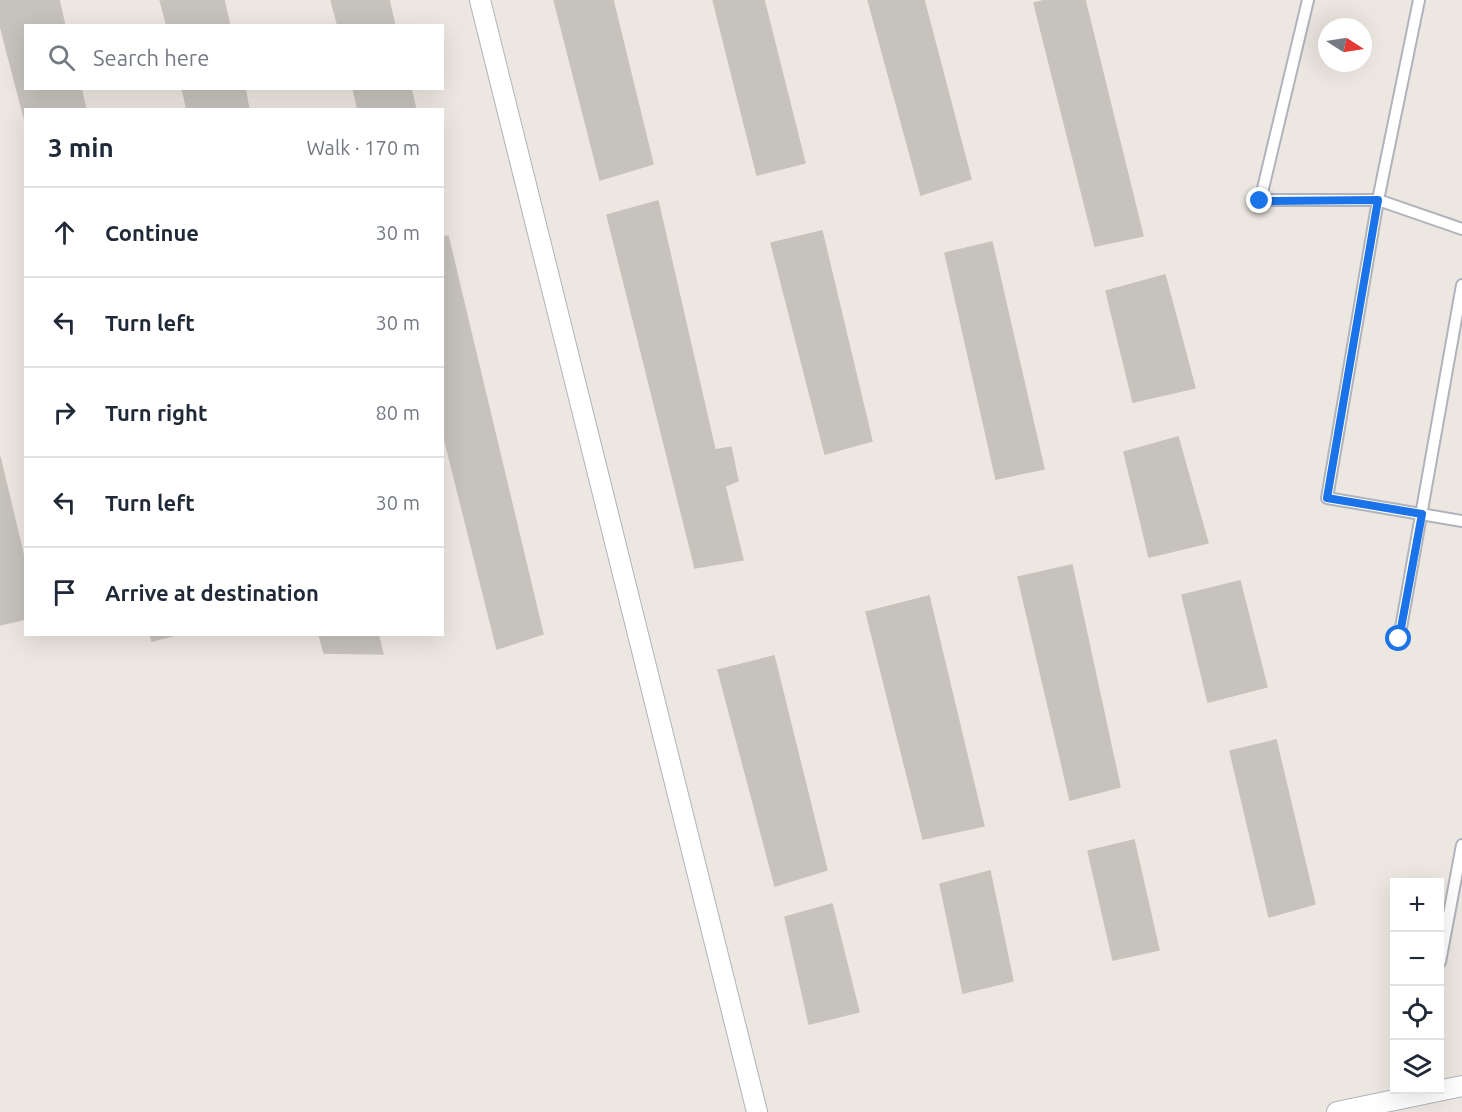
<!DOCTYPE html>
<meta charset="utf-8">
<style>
:root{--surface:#fff;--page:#f2f2f3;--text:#1f2937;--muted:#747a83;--line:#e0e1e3}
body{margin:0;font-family:Ubuntu,sans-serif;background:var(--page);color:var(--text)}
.controls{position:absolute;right:18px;bottom:18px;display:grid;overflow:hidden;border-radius:0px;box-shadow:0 6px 24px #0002}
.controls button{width:54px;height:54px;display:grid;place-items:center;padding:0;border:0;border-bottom:2px solid var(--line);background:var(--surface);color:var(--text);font:30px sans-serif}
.compass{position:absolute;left:1318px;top:18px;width:54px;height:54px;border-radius:50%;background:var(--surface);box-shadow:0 6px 24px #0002;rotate:102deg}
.stop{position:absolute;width:18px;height:18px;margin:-14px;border:4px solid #1a73e8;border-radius:50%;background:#fff}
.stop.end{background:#1a73e8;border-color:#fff;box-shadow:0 2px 6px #0008}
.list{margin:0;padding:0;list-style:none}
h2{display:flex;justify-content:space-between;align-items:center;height:78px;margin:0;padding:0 24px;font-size:26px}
h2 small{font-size:20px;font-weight:400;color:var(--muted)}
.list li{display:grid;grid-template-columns:39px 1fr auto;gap:18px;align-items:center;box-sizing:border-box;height:90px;padding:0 24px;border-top:2px solid var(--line)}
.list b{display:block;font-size:22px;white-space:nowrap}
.list em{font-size:20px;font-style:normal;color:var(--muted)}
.icon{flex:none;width:33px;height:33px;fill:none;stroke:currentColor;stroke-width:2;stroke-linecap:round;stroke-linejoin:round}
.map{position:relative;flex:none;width:1462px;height:1112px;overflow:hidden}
.search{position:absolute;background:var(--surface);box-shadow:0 6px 24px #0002;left:24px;top:24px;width:420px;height:66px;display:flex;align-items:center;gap:15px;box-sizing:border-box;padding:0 21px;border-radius:0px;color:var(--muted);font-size:22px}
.panel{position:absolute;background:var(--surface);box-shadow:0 6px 24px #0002;left:24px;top:108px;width:420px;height:528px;border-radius:0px}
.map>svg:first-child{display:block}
.building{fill:#c6c2bc;stroke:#c9c3ba;stroke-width:1.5}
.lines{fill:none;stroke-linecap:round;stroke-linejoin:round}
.service-casing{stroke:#b1b3bc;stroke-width:14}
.minor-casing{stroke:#b1b3bc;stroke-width:22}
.service{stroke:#fff;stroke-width:10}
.minor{stroke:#fff;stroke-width:20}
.route{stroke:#1a73e8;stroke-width:8}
</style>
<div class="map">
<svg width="1462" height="1112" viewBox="0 0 1462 1112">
<rect width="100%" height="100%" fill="#ede7e1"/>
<g class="building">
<polygon points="0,0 59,0 65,26 26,26 26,88 81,88 86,110 26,110 26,125 0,25"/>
<polygon points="160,0 224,0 230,26 167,26"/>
<polygon points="331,0 389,0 395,26 338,26"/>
<polygon points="554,0 613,0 653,164 600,180"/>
<polygon points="713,0 764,0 805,163 757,175"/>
<polygon points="868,0 924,0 971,179 921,195"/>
<polygon points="1046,0 1085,0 1143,236 1095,246 1034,3"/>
<polygon points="182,88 245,88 249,110 187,110"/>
<polygon points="353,88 411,88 416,110 358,110"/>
<polygon points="658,201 715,450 731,447 738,481 725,486 743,560 695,568 607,215"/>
<polygon points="822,231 872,441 825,454 771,243"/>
<polygon points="448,236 543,634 497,649 442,429 442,237"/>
<polygon points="992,242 1044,469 996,479 945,253"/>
<polygon points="1165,275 1195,388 1133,402 1106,291"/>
<polygon points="1178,437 1208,543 1149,557 1124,452"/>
<polygon points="0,457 26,566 26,619 0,625"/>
<polygon points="1072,565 1120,787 1070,800 1018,577"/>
<polygon points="1240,581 1267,687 1208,702 1182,595"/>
<polygon points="929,596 984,826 923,839 866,612"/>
<polygon points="150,634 179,634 152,641"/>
<polygon points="319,634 378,634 383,654 324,653"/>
<polygon points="774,656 827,870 775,886 718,670"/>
<polygon points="1276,740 1315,904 1269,917 1230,751"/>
<polygon points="1134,840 1159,950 1113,960 1088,851"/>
<polygon points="990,871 1013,981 963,993 940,884"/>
<polygon points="832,904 859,1012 809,1024 785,917"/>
</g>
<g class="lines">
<defs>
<g id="service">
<polyline points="1419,0 1378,200 1327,498 1462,521"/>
<polyline points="1255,200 1378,200 1462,229"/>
<polyline points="1260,201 1308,0"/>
<polyline points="1399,639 1462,285"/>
<polyline points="1440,962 1462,845"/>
</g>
<g id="minor">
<polyline points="480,0 757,1112"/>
<polyline points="1337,1112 1462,1086"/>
</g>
</defs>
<use href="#service" class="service-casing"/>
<use href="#minor" class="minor-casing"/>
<use href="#service" class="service"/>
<use href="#minor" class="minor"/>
</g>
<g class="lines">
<polyline class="route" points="1260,201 1378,200 1327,498 1422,514 1399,639"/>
</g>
</svg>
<div class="controls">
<button>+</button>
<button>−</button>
<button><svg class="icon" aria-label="locate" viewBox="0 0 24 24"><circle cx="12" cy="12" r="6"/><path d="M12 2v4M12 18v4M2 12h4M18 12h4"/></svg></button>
<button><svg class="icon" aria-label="layers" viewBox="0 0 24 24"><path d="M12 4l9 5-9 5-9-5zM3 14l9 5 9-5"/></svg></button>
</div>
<svg class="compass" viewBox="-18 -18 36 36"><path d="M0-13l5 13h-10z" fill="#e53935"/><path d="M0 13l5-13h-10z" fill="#747a83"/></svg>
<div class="stop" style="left:1399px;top:639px"></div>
<div class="stop end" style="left:1260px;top:201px"></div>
<div class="search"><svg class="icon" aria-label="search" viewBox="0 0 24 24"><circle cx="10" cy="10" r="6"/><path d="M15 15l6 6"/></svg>Search here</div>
<section class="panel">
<h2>3 min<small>Walk · 170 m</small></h2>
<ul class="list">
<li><svg class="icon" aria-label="ahead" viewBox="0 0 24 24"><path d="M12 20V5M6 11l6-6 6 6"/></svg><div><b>Continue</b></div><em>30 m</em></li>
<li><svg class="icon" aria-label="left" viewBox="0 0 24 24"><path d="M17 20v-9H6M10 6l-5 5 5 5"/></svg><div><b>Turn left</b></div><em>30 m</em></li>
<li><svg class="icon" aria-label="right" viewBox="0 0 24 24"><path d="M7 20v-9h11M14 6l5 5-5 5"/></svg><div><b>Turn right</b></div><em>80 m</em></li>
<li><svg class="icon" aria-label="left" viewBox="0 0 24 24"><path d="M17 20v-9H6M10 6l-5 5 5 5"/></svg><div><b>Turn left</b></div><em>30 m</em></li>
<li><svg class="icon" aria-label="arrive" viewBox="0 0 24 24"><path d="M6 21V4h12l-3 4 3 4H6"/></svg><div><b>Arrive at destination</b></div></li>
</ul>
</section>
</div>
